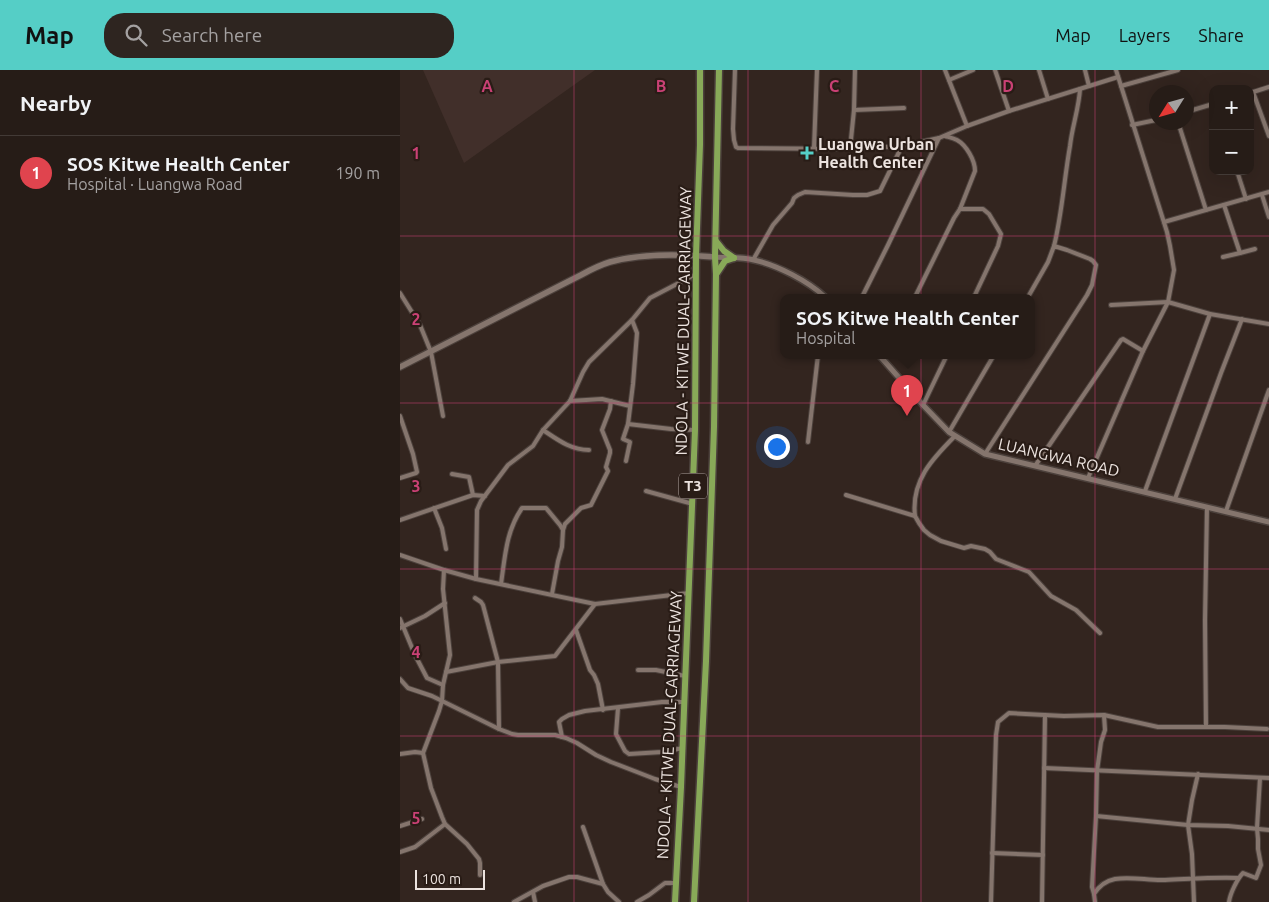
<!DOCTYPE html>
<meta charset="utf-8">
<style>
:root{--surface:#261c17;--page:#2e2520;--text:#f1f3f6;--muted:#a4a1a1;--line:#423a36;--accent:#55cec6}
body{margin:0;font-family:Ubuntu,sans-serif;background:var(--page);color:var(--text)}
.controls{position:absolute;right:15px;top:15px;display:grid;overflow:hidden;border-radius:10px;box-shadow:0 5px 20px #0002}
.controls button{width:45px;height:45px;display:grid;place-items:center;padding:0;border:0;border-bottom:1px solid var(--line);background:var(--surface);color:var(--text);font:25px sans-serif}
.compass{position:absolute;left:749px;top:15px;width:45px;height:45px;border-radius:50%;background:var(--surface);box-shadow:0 5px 20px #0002;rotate:233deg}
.scale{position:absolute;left:15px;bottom:12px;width:70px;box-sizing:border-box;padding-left:5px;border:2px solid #ece3df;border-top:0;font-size:14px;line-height:18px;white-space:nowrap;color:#ece3df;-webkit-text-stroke:4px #291c16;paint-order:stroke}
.you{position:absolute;left:376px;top:376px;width:18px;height:18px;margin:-12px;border:4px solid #fff;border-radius:50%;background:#1a73e8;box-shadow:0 0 0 8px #1a73e833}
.badge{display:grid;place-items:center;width:32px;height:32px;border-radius:50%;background:var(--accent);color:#fff;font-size:16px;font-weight:700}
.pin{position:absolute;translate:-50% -41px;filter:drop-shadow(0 1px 2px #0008)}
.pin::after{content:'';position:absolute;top:26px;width:18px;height:15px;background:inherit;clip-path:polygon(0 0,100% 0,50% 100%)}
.popup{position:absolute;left:380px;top:224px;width:255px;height:65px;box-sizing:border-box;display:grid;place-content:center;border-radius:10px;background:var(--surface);filter:drop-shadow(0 1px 4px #0005);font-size:16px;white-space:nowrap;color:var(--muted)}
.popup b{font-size:19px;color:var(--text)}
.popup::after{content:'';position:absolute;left:50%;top:100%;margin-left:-10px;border:10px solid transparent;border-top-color:var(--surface)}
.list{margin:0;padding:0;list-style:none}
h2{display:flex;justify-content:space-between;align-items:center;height:65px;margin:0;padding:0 20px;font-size:21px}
h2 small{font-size:16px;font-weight:400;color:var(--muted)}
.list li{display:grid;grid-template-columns:32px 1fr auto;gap:15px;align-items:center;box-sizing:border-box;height:75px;padding:0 20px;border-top:1px solid var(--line)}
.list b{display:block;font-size:19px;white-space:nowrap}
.list p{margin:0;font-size:16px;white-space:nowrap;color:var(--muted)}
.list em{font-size:16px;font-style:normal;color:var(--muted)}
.icon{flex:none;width:28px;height:28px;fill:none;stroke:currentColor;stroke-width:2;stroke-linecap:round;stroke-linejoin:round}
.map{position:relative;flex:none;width:869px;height:832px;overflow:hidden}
header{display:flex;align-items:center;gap:30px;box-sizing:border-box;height:70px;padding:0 25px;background:var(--accent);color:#111}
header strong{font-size:24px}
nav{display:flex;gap:28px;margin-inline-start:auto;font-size:18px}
.search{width:350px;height:45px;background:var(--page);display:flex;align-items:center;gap:12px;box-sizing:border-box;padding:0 18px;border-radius:20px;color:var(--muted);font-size:19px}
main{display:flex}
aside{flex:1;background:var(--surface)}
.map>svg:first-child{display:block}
.commercial{fill:#412f2a}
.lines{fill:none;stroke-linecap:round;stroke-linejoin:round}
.minor-casing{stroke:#4c413c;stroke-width:6}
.tertiary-casing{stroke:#4c413c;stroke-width:8}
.secondary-casing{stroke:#4c413c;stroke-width:8}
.trunk-casing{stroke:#4c413c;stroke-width:9}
.minor{stroke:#85756d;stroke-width:4}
.tertiary{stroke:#85756d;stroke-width:5}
.secondary{stroke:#85756d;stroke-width:5.5}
.trunk{stroke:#88a958;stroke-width:6}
.grid{fill:none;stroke:#ca4175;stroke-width:1;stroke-opacity:0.55}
.poi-dot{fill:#55cec6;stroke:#291c16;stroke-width:2}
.labels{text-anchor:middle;stroke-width:4.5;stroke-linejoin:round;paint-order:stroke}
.shield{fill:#291c16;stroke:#b2a7a3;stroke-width:1}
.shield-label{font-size:15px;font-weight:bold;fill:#ece3df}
.poi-label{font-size:16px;font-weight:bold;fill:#ece3df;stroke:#291c16;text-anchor:start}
.street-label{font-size:16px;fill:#ece3df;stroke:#291c16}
.grid-label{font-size:16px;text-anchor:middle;font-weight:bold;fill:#ca4175;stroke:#291c16;stroke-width:4.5;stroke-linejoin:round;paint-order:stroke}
</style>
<header>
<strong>Map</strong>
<div class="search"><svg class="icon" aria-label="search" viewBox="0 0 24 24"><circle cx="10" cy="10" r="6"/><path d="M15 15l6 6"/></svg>Search here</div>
<nav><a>Map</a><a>Layers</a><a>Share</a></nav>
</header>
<main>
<aside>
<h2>Nearby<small></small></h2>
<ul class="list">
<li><span class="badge" style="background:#e0444e">1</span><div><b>SOS Kitwe Health Center</b><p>Hospital · Luangwa Road</p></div><em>190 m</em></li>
</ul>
</aside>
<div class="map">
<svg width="869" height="832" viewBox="0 0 869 832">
<rect width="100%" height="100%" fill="#33251f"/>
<polygon class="commercial" points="23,0 195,0 64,93"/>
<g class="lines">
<defs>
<g id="minor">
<polyline points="335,0 333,59 334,70 336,77 338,78 450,79 502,76 539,68 567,56 609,41 718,7"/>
<polyline points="545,0 567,56"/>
<polyline points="595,0 609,41"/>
<polyline points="639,0 648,29"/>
<polyline points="685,0 689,16"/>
<polyline points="549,10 573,0"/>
<polyline points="721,16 778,0"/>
<polyline points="853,22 869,66"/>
<polyline points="850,23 869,17"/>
<polyline points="454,40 504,38"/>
<polyline points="786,42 813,34"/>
<polyline points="778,52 806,140"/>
<polyline points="732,55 756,50"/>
<polyline points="414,78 417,0"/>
<polyline points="450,79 454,40 455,0"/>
<polyline points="837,101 846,129"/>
<polyline points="862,125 869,147"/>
<polyline points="824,135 840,183 855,179"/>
<polyline points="560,139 583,139 589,144 601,164 598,176 574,227"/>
<polyline points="764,152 869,122"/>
<path d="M654,176C662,144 664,110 670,76C672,57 679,38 680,19"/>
<polyline points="823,187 840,183"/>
<polyline points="353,190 373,155 392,133 394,128 398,125 405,122 453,125 467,125 480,121 502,76"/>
<polyline points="0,223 20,255 31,282 43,346"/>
<polyline points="462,227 488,175 539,68"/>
<path d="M515,227L554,148L560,139L575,101C575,90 566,75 557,70C553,68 548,67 545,66"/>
<polyline points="711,235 768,232 810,244 869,254"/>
<polyline points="170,331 202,329 230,336"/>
<polyline points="523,335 547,285"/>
<polyline points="0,346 13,384 17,402 16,403 0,408"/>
<polyline points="228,354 271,359 295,360"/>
<path d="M143,360C158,370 171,380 189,380"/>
<polyline points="549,362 594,285"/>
<polyline points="408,372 418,285"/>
<polyline points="585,384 687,225 692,215 696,195 693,191 690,189 667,180 654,176 648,192 628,227"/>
<polyline points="226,391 230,372 223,369 228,354 233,314 237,263 232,250"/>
<polyline points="635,396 721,270 723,269 743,281"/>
<polyline points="52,404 69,407 73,425"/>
<polyline points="688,408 743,281 768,232 774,200 770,176 767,162 716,0"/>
<polyline points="246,421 293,434"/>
<polyline points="745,421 810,244"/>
<path d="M446,425L515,446C511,411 532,389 555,366"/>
<polyline points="775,429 821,303 842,249"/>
<polyline points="34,438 42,458 46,479"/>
<polyline points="826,441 869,320"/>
<polyline points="515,446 519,453 524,460 530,465 541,471 564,478 571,476 585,479 590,482 596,489 629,502 651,526 676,540 700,563"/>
<polyline points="0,450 73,425 85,426"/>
<polyline points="0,485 44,500 76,509 195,534 289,523"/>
<polyline points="44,500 43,519 50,585 43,615 42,631 39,641 23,683 31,718 42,747 45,754 67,774 79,789 80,793 80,805"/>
<polyline points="76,509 77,440 81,431 108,395 133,376 143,360 170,331 183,302 189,292 232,250 250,228 296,204"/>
<path d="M101,514C105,487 106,461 122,438H146L160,455L163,460"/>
<polyline points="152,524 158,491 162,477 163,460 165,454 181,438 191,435 208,401 206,397 210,383 210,380 202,360 210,339 211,331"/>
<polyline points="75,528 81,532 83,535 98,592 99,659"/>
<polyline points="0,549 15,585 27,608 43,615"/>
<polyline points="0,558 25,546 45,533"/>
<polyline points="176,560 190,600 194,605 198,614 203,640"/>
<polyline points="238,600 256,600 285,606"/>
<polyline points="46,602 98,592 155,586 195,534"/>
<polyline points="0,609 8,618 32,626 99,659 112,664 118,665 155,665 166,668 177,673 196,685 211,692 255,709 281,717"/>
<polyline points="218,638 216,664 225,681 229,684 262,682 283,678"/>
<polyline points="806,657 805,550 807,437"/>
<polyline points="162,667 159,652 162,649 169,645 185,641 262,632 284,632"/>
<polyline points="0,684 15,682 23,683"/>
<polyline points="644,698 869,708"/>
<polyline points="696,746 788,755 828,756 869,760"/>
<polyline points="0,756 22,749"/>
<polyline points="183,757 203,814 208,822 219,832"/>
<polyline points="0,782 15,777 45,754"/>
<polyline points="592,783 643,785"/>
<polyline points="133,822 135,832"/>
<path d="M694,824C699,816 705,811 715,809C732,806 749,811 765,810C790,809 814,807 838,808"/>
<polyline points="114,832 143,816 169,807 177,807 203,814"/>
<polyline points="237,832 249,825 265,813 276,813"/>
<polyline points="591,832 596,665 598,652 609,643 664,646 704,645 758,657 825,657 867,659"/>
<polyline points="642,832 645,646"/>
<polyline points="695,832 694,824 692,817 696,746 697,701 701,672 705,660 704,645"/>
<polyline points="794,832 792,784 788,755 792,730 798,704"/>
<path d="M829,832C830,824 837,809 843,803L856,808L861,795L858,779V769L857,758L860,708"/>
</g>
<g id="tertiary">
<path d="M315,187C328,188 342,187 354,190C377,195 408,211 425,227"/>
<polyline points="479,285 523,335 549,362 585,384 869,452"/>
</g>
<path id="secondary" d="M0,297L181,205C190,200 200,195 210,192C242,183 282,184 315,187"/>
<g id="trunk">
<polyline points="316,171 324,181 334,188"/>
<polyline points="317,203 325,191 334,188"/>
<polyline points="275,832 281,717 295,360 296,186 300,75 300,0"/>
<polyline points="294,832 306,591 314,357 316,204 315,187 319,0"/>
</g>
</defs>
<use href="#minor" class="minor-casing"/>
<use href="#tertiary" class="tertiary-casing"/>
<use href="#secondary" class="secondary-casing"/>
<use href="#trunk" class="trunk-casing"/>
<use href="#minor" class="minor"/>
<use href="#tertiary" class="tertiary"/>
<use href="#secondary" class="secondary"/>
<use href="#trunk" class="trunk"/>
</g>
<path class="grid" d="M174,0V832M348,0V832M521,0V832M695,0V832M0,166H869M0,333H869M0,499H869M0,666H869"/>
<path class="poi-dot" d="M404.5 75.5h5v5h5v5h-5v5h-5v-5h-5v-5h5z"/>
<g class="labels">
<rect class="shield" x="279" y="403.5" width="28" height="25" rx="4"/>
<g class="shield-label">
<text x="293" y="421">T3</text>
</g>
<g class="poi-label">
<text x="418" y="80">Luangwa Urban<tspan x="418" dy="18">Health Center</tspan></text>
</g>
<g class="street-label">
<text transform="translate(283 251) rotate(-89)" y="6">NDOLA - KITWE DUAL-CARRIAGEWAY</text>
<text transform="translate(659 387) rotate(13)" y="6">LUANGWA ROAD</text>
<text transform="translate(269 655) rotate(-87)" y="6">NDOLA - KITWE DUAL-CARRIAGEWAY</text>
</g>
</g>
<g class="grid-label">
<text x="87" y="22">A</text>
<text x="261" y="22">B</text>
<text x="434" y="22">C</text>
<text x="608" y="22">D</text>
<text x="16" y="89">1</text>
<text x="16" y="255">2</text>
<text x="16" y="422">3</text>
<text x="16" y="588">4</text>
<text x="16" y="754">5</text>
</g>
</svg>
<div class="controls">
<button>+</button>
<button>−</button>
</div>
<svg class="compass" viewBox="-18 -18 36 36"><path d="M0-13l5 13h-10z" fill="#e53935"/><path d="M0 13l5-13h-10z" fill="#a4a1a1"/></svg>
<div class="scale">100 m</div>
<div class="you"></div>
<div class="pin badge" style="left:507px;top:346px;background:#e0444e">1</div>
<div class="popup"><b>SOS Kitwe Health Center</b>Hospital</div>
</div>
</main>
